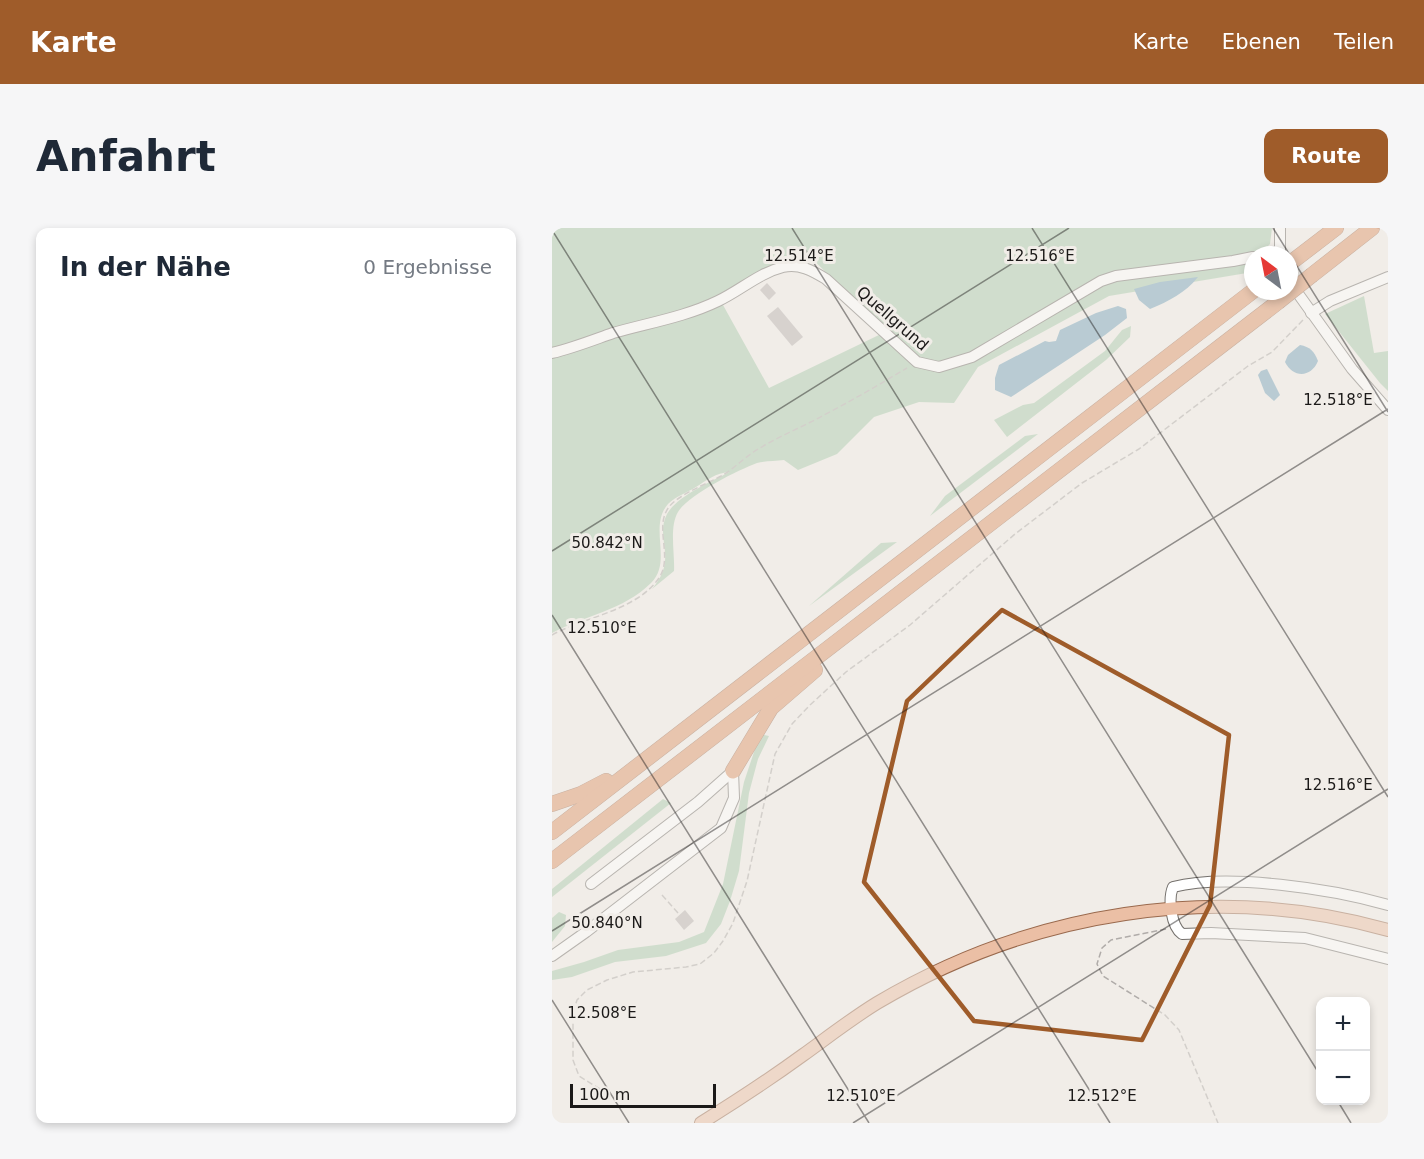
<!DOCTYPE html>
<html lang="de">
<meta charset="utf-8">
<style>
:root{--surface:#fff;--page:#f6f6f7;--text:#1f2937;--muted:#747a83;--line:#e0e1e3;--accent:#9f5c2a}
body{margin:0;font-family:"DejaVu Sans",sans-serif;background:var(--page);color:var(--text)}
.controls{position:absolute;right:18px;bottom:18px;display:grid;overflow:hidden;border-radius:12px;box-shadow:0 3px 9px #0003}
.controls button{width:54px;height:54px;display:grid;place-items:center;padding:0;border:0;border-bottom:2px solid var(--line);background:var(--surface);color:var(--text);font:30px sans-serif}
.compass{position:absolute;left:692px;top:18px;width:54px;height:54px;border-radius:50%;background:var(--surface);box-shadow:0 3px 9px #0003;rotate:328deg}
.scale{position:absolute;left:18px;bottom:15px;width:146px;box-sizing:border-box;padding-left:6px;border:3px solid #1b1918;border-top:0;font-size:16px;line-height:21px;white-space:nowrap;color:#1b1918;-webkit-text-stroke:4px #f1ede8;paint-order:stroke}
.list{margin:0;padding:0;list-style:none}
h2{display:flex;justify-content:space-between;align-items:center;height:78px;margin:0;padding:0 24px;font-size:26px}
h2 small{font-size:20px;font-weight:400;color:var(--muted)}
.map{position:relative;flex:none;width:836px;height:895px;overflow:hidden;border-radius:12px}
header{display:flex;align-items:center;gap:36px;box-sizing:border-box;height:84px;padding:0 30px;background:var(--accent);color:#fff}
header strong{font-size:28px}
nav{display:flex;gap:33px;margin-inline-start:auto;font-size:21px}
.intro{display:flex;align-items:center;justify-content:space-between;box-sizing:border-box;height:144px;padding:0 36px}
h1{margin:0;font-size:42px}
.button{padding:15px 27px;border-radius:12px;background:var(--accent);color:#fff;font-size:21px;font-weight:700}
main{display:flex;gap:36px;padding:0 36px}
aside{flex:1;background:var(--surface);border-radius:12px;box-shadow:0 3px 9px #0003}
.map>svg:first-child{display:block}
.green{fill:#a9cbad;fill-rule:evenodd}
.water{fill:#75a2ba}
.building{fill:#b8b1b0}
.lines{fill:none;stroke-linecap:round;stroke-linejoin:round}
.minor-casing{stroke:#74706c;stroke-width:12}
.major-casing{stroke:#99694d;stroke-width:14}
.highway-casing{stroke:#99694d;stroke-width:16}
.path{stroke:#b0aca9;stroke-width:1.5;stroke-dasharray:6 3;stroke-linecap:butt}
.minor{stroke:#fff;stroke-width:10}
.major{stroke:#ebbfa5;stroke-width:12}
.highway{stroke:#dd9469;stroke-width:15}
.highway-bridge-casing{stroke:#99694d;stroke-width:16;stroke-linecap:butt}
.highway-bridge{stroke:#dd9469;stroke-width:15}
.marked{fill:none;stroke:#9f5c2a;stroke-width:4.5;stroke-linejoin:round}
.ticks{fill:none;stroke:#1b1918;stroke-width:1.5;stroke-opacity:0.45}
.labels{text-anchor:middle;stroke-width:6;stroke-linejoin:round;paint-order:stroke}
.street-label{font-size:16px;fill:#1b1918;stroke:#f1ede8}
.ticks-label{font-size:15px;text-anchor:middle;fill:#1b1918;stroke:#f1ede8;stroke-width:6;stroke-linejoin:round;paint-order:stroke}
</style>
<header>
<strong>Karte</strong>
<nav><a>Karte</a><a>Ebenen</a><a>Teilen</a></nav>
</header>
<div class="intro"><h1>Anfahrt</h1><a class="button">Route</a></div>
<main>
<aside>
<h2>In der Nähe<small>0 Ergebnisse</small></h2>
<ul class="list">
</ul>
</aside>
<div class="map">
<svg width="836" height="895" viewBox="0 0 836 895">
<rect width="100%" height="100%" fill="#f1ede8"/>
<g class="green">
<path d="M0,0H720L718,16L707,27H701V36L695,45L557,68L426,139L402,175L367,174L322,189L285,226L246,242L232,232C223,233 213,233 205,235C186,242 136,267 126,284C117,299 123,326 122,343L100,361C127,330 102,311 115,286C125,268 159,254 177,244C164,245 155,252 144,259C136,264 123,269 116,276C96,299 121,333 99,355C72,382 32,388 0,405ZM252,22L287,58L329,106L217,160L171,77Z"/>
<polygon points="812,68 822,125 836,123 836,163 828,155 773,86"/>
<polygon points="579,98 578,109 554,132 455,209 442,192 471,177 482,175 553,123 570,102"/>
<polygon points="486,206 378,288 393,268 473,208"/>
<polygon points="345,314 257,378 329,315"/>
<polygon points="208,506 217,508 206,531 197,565 187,643 178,673 169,696 154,715 114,728 63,734 20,749 0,752 0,743 32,734 66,722 127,714 152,704 171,656 192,554"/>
<polygon points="111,571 119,575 0,669 0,661"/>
<polygon points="7,684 14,687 13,698 0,714 0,690"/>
</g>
<g class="water">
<path d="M646,49C633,65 617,73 598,81L587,72L582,61L608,54Z"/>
<polygon points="566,78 574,81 575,90 553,107 459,169 443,162 443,150 447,137 493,113 497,114 504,113 508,102 544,85"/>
<path d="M748,117C758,119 762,123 766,133C759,150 741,150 733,134L736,127Z"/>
<polygon points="715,141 728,167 722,173 713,165 706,147 709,143"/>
</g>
<g class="building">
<polygon points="215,55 224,65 217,72 208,62"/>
<polygon points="226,79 251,109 240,118 215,88"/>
<polygon points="133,682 142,693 132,702 123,691"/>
</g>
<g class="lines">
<defs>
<g id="minor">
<polyline points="728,0 728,27"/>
<polyline points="709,27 728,23"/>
<polyline points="737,53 800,141 836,182"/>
<polyline points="759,85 778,73 836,49"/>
<path d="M0,125C21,120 41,112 61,105C96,95 133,89 166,73C189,62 207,45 231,39C247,35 261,43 274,51L365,134L387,139L420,129L549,53L564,48L681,33L701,29"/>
<polyline points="39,656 146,574 181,543"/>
<path d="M836,677C781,661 676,645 621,659C616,671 619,698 630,706L659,705L753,710L836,731"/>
<polyline points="0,728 34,704 169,600 182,570 181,543"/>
</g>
<path id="major" d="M149,895C183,874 218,851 251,827C276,809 299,791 325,775C478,684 663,653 836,702"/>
<g id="highway">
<polyline points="737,36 784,0"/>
<polyline points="760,47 820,0"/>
<polyline points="181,543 219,480 263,442"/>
<polyline points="0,576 29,566 54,553"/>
<polyline points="0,604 701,63"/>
<polyline points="0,633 726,74"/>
</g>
</defs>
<use href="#minor" class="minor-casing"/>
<use href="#major" class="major-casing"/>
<use href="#highway" class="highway-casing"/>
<g class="path">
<path d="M0,407C32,389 84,383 107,350C123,326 97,293 123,273C137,262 155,256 171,247C181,241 190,232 200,225C222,210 249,200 272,187C301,172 328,156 355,140"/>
<polyline points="110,667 127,686"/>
<polyline points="614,701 559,712 550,720 545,736 551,748 613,787 627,802 666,895"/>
<polyline points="48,861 27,848 21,832 21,785 25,772 35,762 55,752 81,744 134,739 148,736 162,725 171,713 181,695 195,653 223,526 240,496 258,477 294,444 358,397 463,306 530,255 587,221 696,138 720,124 752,91"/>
</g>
<use href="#minor" class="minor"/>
<use href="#major" class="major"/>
<use href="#highway" class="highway"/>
<defs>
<polyline id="highway-bridge" points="726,74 760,47"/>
</defs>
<use href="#highway-bridge" class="highway-bridge-casing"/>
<use href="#highway-bridge" class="highway-bridge"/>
</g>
<path d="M0 0H836V895H0ZM450,382L677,507L658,677L590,812L422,793L312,654L355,473Z" fill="#f1ede8" fill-opacity=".55" fill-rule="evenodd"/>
<path class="marked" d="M450,382L677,507L658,677L590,812L422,793L312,654L355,473Z"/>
<path class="ticks" d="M240,0L768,847M480,0L836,569M721,0L836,184M0,2L558,895M0,323L517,0M0,387L317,895M0,703L836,181M0,772L77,895M785,872L799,895M301,895L836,561"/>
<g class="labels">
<g class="street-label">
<text transform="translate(341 90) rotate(41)" y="6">Quellgrund</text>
</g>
</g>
<g class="ticks-label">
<text x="488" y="33">12.516°E</text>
<text x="247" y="33">12.514°E</text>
<text x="786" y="177">12.518°E</text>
<text x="55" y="320">50.842°N</text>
<text x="50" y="405">12.510°E</text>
<text x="786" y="562">12.516°E</text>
<text x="55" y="700">50.840°N</text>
<text x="50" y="790">12.508°E</text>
<text x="309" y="873">12.510°E</text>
<text x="550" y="873">12.512°E</text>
</g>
</svg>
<div class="controls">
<button>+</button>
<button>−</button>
</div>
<svg class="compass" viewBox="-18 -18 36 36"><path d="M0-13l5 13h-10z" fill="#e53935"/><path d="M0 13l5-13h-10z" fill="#747a83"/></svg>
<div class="scale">100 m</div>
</div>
</main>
